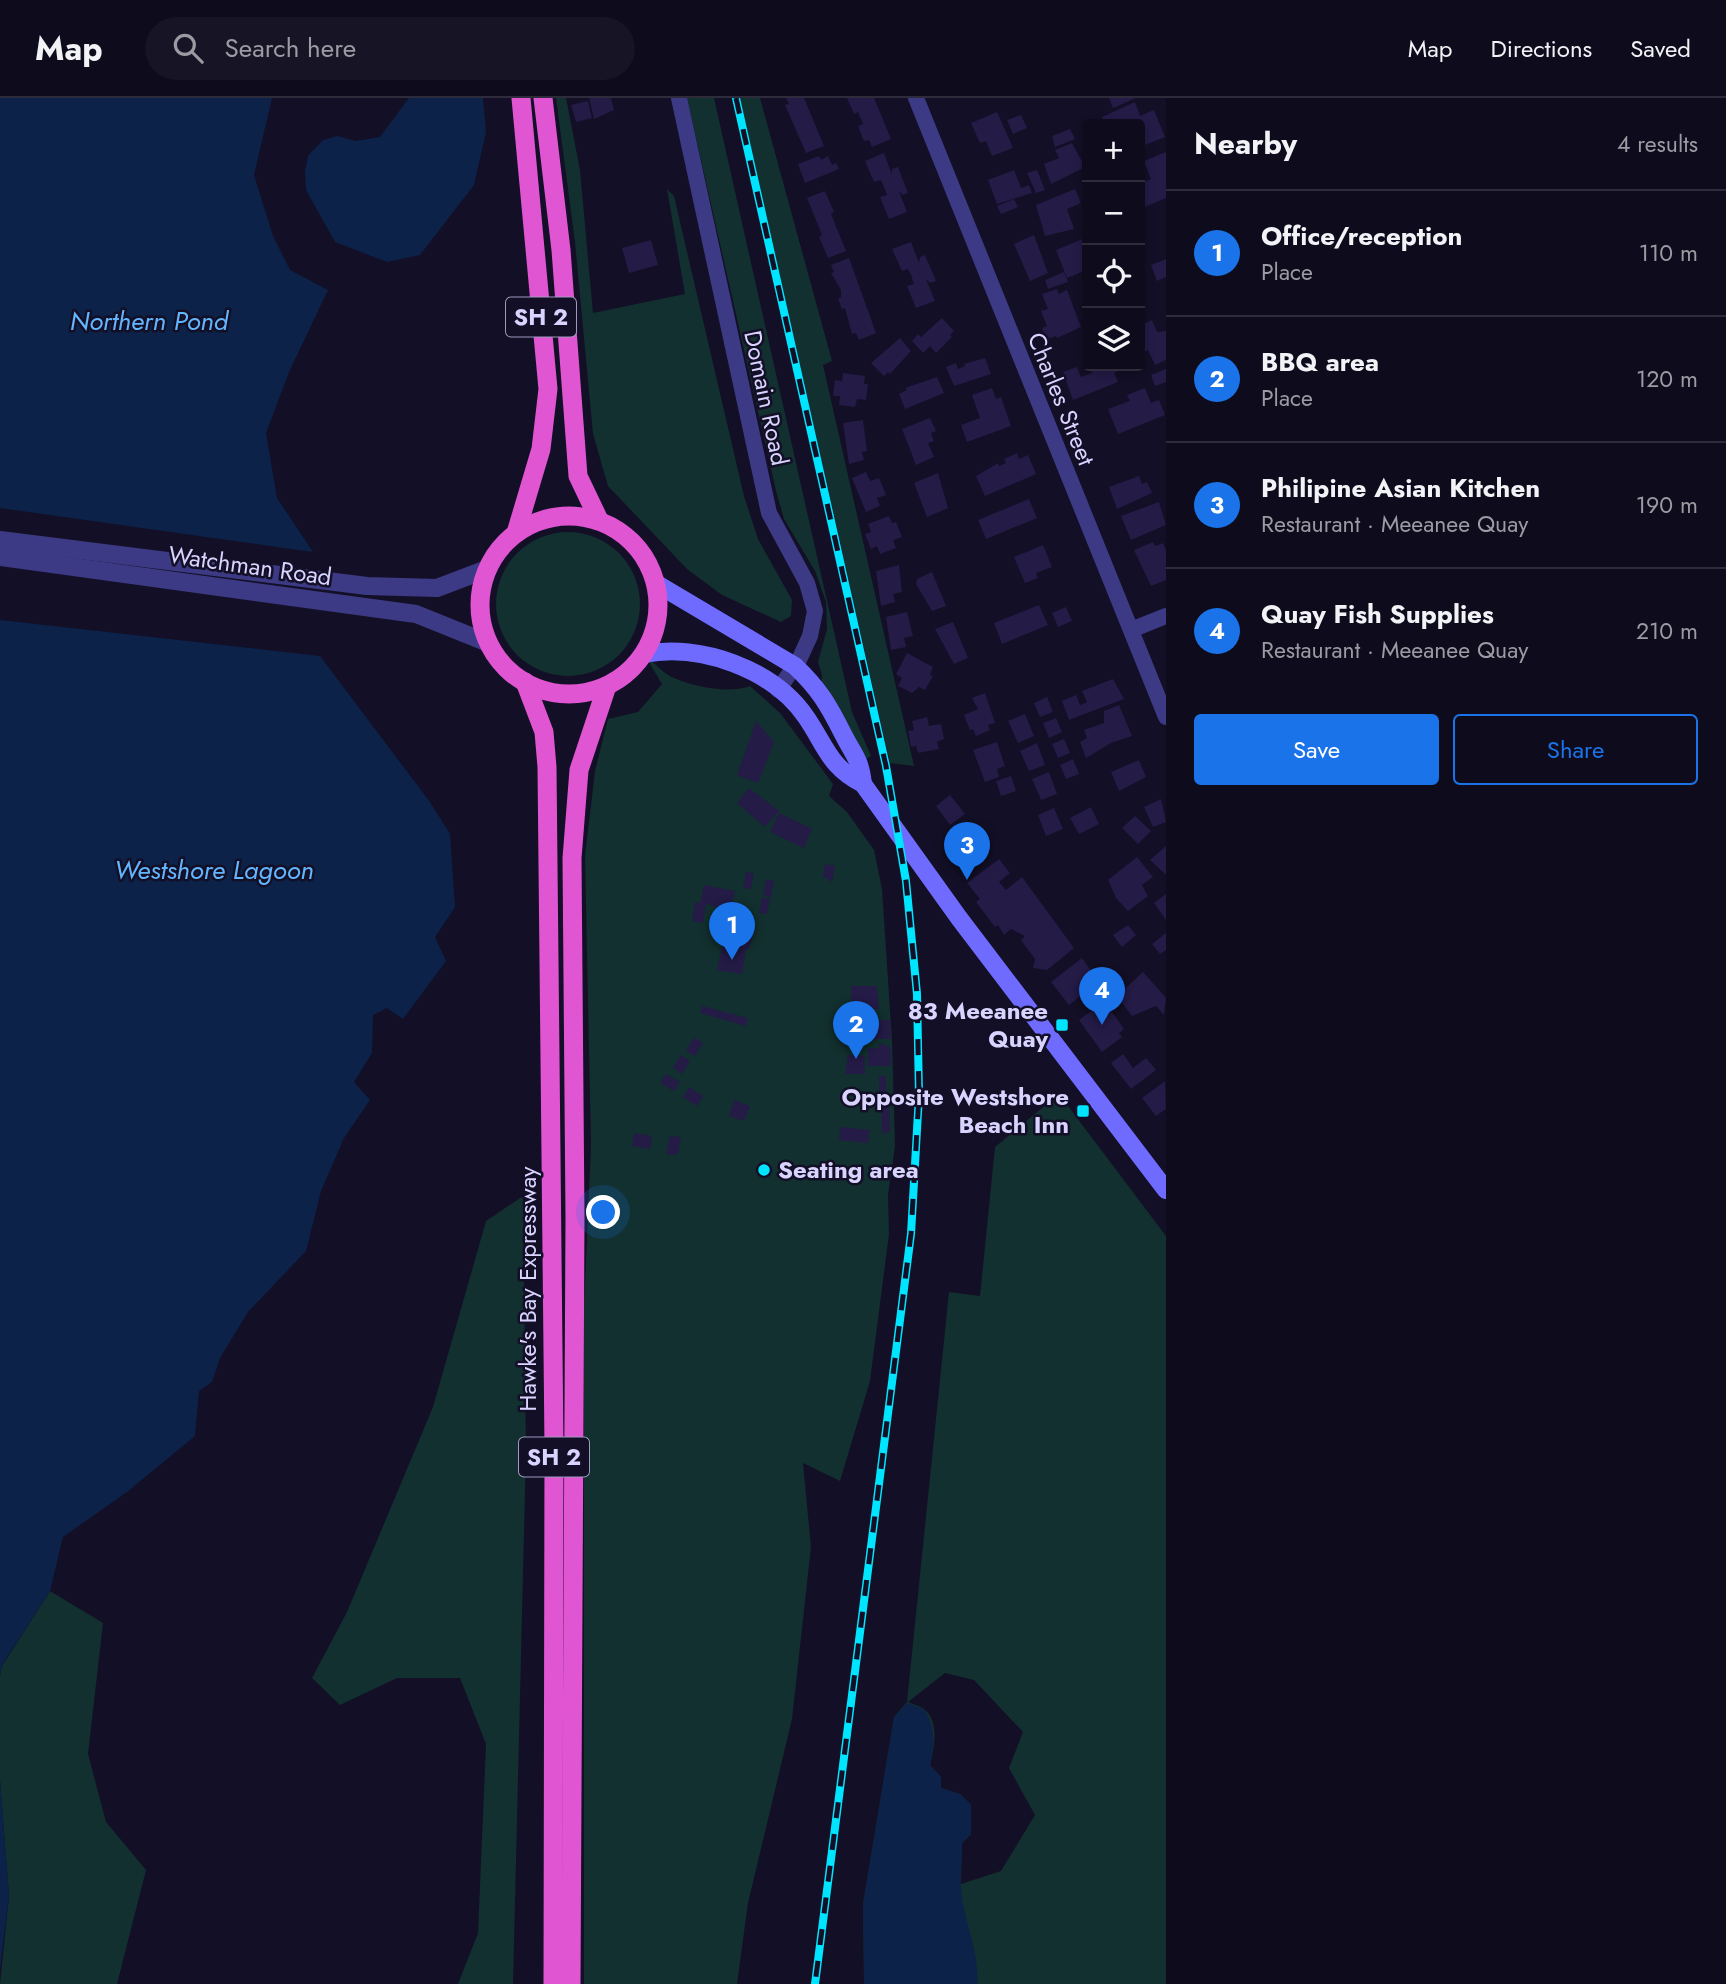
<!DOCTYPE html>
<meta charset="utf-8">
<style>
:root{--surface:#0e0b1c;--page:#171425;--text:#f1f3f6;--muted:#9b9ba3;--line:#2e2b3b;--accent:#1a73e8}
body{margin:0;font-family:Jost,sans-serif;background:var(--page);color:var(--text)}
.controls{position:absolute;right:21px;top:21px;display:grid;overflow:hidden;border-radius:7px;box-shadow:0 4px 10px #0003}
.controls button{width:63px;height:63px;display:grid;place-items:center;padding:0;border:0;border-bottom:2px solid var(--line);background:var(--surface);color:var(--text);font:35px sans-serif}
.you{position:absolute;left:604px;top:1115px;width:24px;height:24px;margin:-18px;border:5px solid #fff;border-radius:50%;background:#1a73e8;box-shadow:0 0 0 10px #1a73e833}
.badge{display:grid;place-items:center;width:46px;height:46px;border-radius:50%;background:var(--accent);color:#fff;font-size:23px;font-weight:700}
.pin{position:absolute;translate:-50% -58px;filter:drop-shadow(0 2px 4px #0008)}
.pin::after{content:'';position:absolute;top:37px;width:24px;height:21px;background:inherit;clip-path:polygon(0 0,100% 0,50% 100%)}
.list{margin:0;padding:0;list-style:none}
h2{display:flex;justify-content:space-between;align-items:center;height:91px;margin:0;padding:0 28px;font-size:30px}
h2 small{font-size:23px;font-weight:400;color:var(--muted)}
.list li{display:grid;grid-template-columns:46px 1fr auto;gap:21px;align-items:center;box-sizing:border-box;height:126px;padding:0 28px;border-top:2px solid var(--line)}
.list b{display:block;font-size:26px;white-space:nowrap}
.list p{margin:0;font-size:23px;white-space:nowrap;color:var(--muted)}
.list em{font-size:23px;font-style:normal;color:var(--muted)}
.actions{display:flex;gap:14px;padding:21px 28px}
.actions a{flex:1;padding:16px 0;border:2px solid var(--accent);border-radius:7px;text-align:center;font-size:24px;color:var(--accent)}
.actions .main{background:var(--accent);color:#fff}
.icon{flex:none;width:38px;height:38px;fill:none;stroke:currentColor;stroke-width:2;stroke-linecap:round;stroke-linejoin:round}
.map{position:relative;flex:none;width:1166px;height:1886px;overflow:hidden}
header{display:flex;align-items:center;gap:42px;box-sizing:border-box;height:98px;padding:0 35px;background:var(--surface);border-bottom:2px solid var(--line)}
header strong{font-size:33px}
nav{display:flex;gap:38px;margin-inline-start:auto;font-size:24px}
.search{width:490px;height:63px;background:var(--page);display:flex;align-items:center;gap:18px;box-sizing:border-box;padding:0 24px;border-radius:38px;color:var(--muted);font-size:26px}
main{display:flex}
aside{flex:1;background:var(--surface)}
.map>svg:first-child{display:block}
.green{fill:#12302f;fill-rule:evenodd}
.water{fill:#0c2248}
.building{fill:#241b47}
.lines{fill:none;stroke-linecap:round;stroke-linejoin:round}
.minor{stroke:#3d3a85;stroke-width:16}
.tertiary{stroke:#3d3a85;stroke-width:18}
.secondary{stroke:#6f6bff;stroke-width:18}
.trunk{stroke:#e055d1;stroke-width:19}
.rail-casing{stroke:#00e5ff;stroke-width:8}
.rail{stroke:#130f26;stroke-width:5;stroke-dasharray:16;stroke-linecap:butt}
.poi-dot{fill:#00e5ff;stroke:#130f26;stroke-width:2.5}
.labels{text-anchor:middle;stroke-width:5;stroke-linejoin:round;paint-order:stroke}
.shield{fill:#130f26;stroke:#9e99be;stroke-width:2}
.shield-label{font-size:23px;font-weight:bold;fill:#d9d4ff}
.street-label{font-size:24px;fill:#d9d4ff;stroke:#130f26}
.poi-label{font-size:24px;font-weight:bold;fill:#d9d4ff;stroke:#130f26;text-anchor:end}
.water-label{font-size:26px;font-style:italic;fill:#62b6ff;stroke:#130f26}
</style>
<header>
<strong>Map</strong>
<div class="search"><svg class="icon" aria-label="search" viewBox="0 0 24 24"><circle cx="10" cy="10" r="6"/><path d="M15 15l6 6"/></svg>Search here</div>
<nav><a>Map</a><a>Directions</a><a>Saved</a></nav>
</header>
<main>
<div class="map">
<svg width="1166" height="1886" viewBox="0 0 1166 1886">
<rect width="100%" height="100%" fill="#130f26"/>
<g class="green">
<polygon points="556,0 566,0 580,72 593,215 685,196 667,91 674,98 744,398 758,441 792,502 791,518 781,524 722,497 687,471 608,388 593,336 575,144"/>
<polygon points="687,0 714,0 852,614 871,658 861,664 820,595 822,577 818,564 827,531 826,504 815,473 784,421 776,393"/>
<polygon points="740,0 760,0 832,263 823,267 914,668 890,665"/>
<circle cx="568" cy="506" r="72"/>
<path d="M644,556C653,563 663,576 674,580C695,589 729,596 750,588L780,615L833,686L829,698L847,714L874,752L882,791L892,942L895,1048L888,1097L889,1136L870,1283L840,1383L803,1365L811,1449L792,1621L748,1805L737,1886H584V1210L591,1047L585,758L595,673L608,621L638,614L662,586Z"/>
<path d="M1059,996L1166,1138V1886H864L863,1806L894,1619L907,1604L949,1194L980,1198L995,1049ZM945,1575L974,1582L1023,1634L1009,1670L1035,1717L1001,1773L961,1786L962,1745L971,1736V1707L960,1696L941,1690V1679L930,1667C934,1651 940,1623 924,1611C920,1608 912,1606 908,1604Z"/>
<polygon points="523,1098 526,1352 513,1886 458,1886 478,1835 486,1646 460,1580 397,1580 340,1607 312,1580 347,1514 433,1309 486,1123"/>
<polygon points="50,1493 103,1525 88,1656 106,1724 146,1772 117,1886 0,1886 9,1798 0,1683 0,1578 2,1568"/>
</g>
<g class="water">
<polygon points="0,0 272,0 254,77 273,138 290,172 328,192 289,274 266,335 277,400 313,454 0,410"/>
<polygon points="409,0 483,0 486,34 474,87 420,157 387,164 335,144 306,92 305,73 308,58 323,42 337,38 356,43 380,39"/>
<polygon points="0,522 320,558 430,704 450,736 455,809 435,839 446,863 403,921 387,910 373,917 372,955 354,984 370,1002 344,1040 321,1093 306,1153 248,1214 220,1260 212,1284 199,1293 195,1338 127,1394 63,1439 50,1493 2,1567 0,1578"/>
<path d="M907,1605L925,1612C935,1631 935,1646 930,1667L941,1679V1690L960,1696L971,1707V1736L962,1745C963,1759 960,1774 961,1789C963,1822 980,1854 977,1886H864L863,1806L894,1619Z"/>
<polygon points="0,1683 9,1798 0,1872"/>
</g>
<g class="building">
<polygon points="589,0 611,0 614,12 594,21"/>
<polygon points="786,0 804,0 824,48 806,55 785,7 789,6"/>
<polygon points="847,0 874,0 891,41 872,49 869,42 864,43 858,28 863,26 858,14 854,16"/>
<polygon points="1109,0 1136,0 1113,10"/>
<polygon points="588,3 592,20 576,24 571,7"/>
<polygon points="1135,4 1140,18 1154,12 1165,39 1140,49 1140,26 1127,26 1123,22 1117,26 1105,26 1102,19"/>
<polygon points="997,14 1013,50 992,58 986,43 980,45 971,25"/>
<polygon points="1021,17 1027,30 1013,36 1007,22"/>
<polygon points="1070,31 1075,41 1055,49 1052,38"/>
<polygon points="1072,45 1085,69 1051,86 1044,66 1059,60 1055,52"/>
<polygon points="1166,54 1166,100 1140,111 1140,86 1151,81 1144,63"/>
<polygon points="884,55 892,77 892,71 898,69 908,95 903,97 899,93 907,114 889,121 880,99 887,97 884,89 881,82 874,84 865,63"/>
<polygon points="819,58 821,62 828,58 832,67 836,65 839,71 805,85 798,66"/>
<polygon points="1014,72 1021,90 1029,87 1032,95 997,106 988,82"/>
<polygon points="1037,72 1045,92 1036,95 1027,75"/>
<polygon points="1075,91 1081,105 1067,111 1074,131 1045,138 1036,107"/>
<polygon points="825,93 834,114 831,116 846,153 828,160 819,139 822,137 807,100"/>
<polygon points="1014,101 1018,109 1001,116 997,108"/>
<polygon points="1034,137 1048,175 1030,183 1014,146"/>
<polygon points="1087,139 1087,172 1067,180 1056,152"/>
<polygon points="651,142 658,167 629,175 622,150"/>
<polygon points="911,144 919,165 920,159 925,157 936,183 930,185 926,181 935,203 916,210 907,188 914,186 911,177 908,171 902,173 892,151"/>
<polygon points="849,160 876,235 859,242 856,235 852,236 845,210 842,211 838,201 841,199 841,192 831,175 834,174 831,167"/>
<polygon points="1166,161 1166,179 1157,183 1151,167"/>
<polygon points="1064,174 1068,184 1048,191 1045,182"/>
<polygon points="1057,191 1059,196 1067,192 1081,229 1057,240 1056,238 1046,242 1042,230 1047,228 1041,213 1048,211 1042,196"/>
<polygon points="942,220 954,233 950,237 952,239 936,255 930,248 923,255 912,243 918,236 921,239"/>
<polygon points="1152,222 1157,234 1166,233 1166,262 1155,267 1148,252 1144,254 1140,245 1140,227"/>
<polygon points="900,240 911,253 890,276 888,274 884,278 871,265"/>
<polygon points="985,260 991,276 954,288 946,269 956,265 958,271 965,268 964,266"/>
<polygon points="1089,268 1118,268 1120,272 1114,275 1118,284 1073,302 1063,274 1077,269 1081,279 1092,275"/>
<polygon points="1166,271 1166,284 1155,288 1151,277"/>
<polygon points="843,275 865,278 864,286 868,286 866,302 857,301 855,309 839,307 840,298 833,298 835,282 842,283"/>
<polygon points="937,279 944,295 905,311 899,296 907,292 905,290"/>
<polygon points="992,290 996,301 1001,299 1011,328 967,344 961,327 980,320 972,297"/>
<polygon points="1145,290 1151,305 1159,302 1165,317 1118,336 1108,311 1130,303 1127,297"/>
<polygon points="930,320 936,333 931,335 934,343 928,345 934,359 916,367 902,331"/>
<polygon points="863,322 867,353 862,354 864,362 849,366 843,325"/>
<polygon points="1017,355 1019,361 1028,357 1036,376 985,398 976,378 998,365 999,368 1006,365 1004,361"/>
<polygon points="866,374 870,383 879,380 886,397 877,400 880,408 866,414 852,380"/>
<polygon points="938,375 948,410 927,419 914,385"/>
<polygon points="1139,378 1142,386 1147,384 1152,395 1117,411 1109,389"/>
<polygon points="1029,401 1037,420 986,441 978,422"/>
<polygon points="1159,404 1166,427 1131,442 1121,418"/>
<polygon points="889,418 892,425 896,424 902,439 893,442 896,450 880,456 877,448 871,451 865,436 871,434 868,426"/>
<polygon points="1153,444 1155,448 1163,445 1166,452 1166,482 1151,488 1134,452"/>
<polygon points="1043,447 1052,469 1036,475 1038,480 1025,485 1014,459"/>
<polygon points="899,467 902,494 893,496 895,504 881,508 876,473"/>
<polygon points="932,474 946,508 932,513 916,486 917,481"/>
<polygon points="1039,507 1048,527 1002,546 994,525"/>
<polygon points="1066,509 1072,523 1058,529 1052,515"/>
<polygon points="907,514 913,538 904,540 906,549 891,552 886,519"/>
<polygon points="953,524 968,560 954,566 935,531"/>
<polygon points="907,555 933,569 930,577 933,578 925,592 919,589 912,595 898,588 902,580 896,576"/>
<polygon points="1113,581 1124,601 1069,622 1062,603 1076,597 1080,607 1087,604 1082,593"/>
<polygon points="985,595 995,625 988,627 990,632 976,638 973,631 970,632 964,617 978,611 972,600"/>
<polygon points="1047,599 1053,614 1040,619 1034,605"/>
<polygon points="1119,607 1132,638 1111,645 1086,660 1080,644 1087,640 1084,632 1104,625 1104,613"/>
<polygon points="1025,616 1034,638 1018,645 1008,623"/>
<polygon points="927,619 929,628 941,626 944,641 937,644 939,651 918,655 916,648 911,649 908,633 914,632 912,623"/>
<polygon points="1056,620 1062,634 1049,640 1043,625"/>
<polygon points="756,623 774,644 758,685 737,677"/>
<polygon points="1064,641 1070,655 1058,660 1052,646"/>
<polygon points="997,644 1005,668 997,671 999,679 985,684 973,652"/>
<polygon points="1037,645 1045,667 1029,673 1020,653"/>
<polygon points="1073,661 1079,676 1066,681 1060,667"/>
<polygon points="1139,662 1146,679 1119,693 1111,674"/>
<polygon points="1049,674 1057,696 1041,702 1032,681"/>
<polygon points="1011,678 1016,693 1001,698 996,683"/>
<polygon points="749,690 779,713 765,729 737,705"/>
<polygon points="950,697 965,716 950,727 936,708"/>
<polygon points="1161,701 1166,724 1153,729 1144,709"/>
<polygon points="1091,709 1099,726 1079,736 1070,720"/>
<polygon points="1054,710 1063,731 1046,738 1038,717"/>
<polygon points="779,715 812,731 804,750 770,734"/>
<polygon points="1135,718 1151,733 1138,746 1122,730"/>
<polygon points="1166,748 1166,777 1150,762"/>
<polygon points="1137,759 1153,779 1142,787 1148,798 1128,813 1116,800 1108,782"/>
<polygon points="999,761 1010,775 999,784 1006,792 1022,779 1074,850 1047,872 1033,870 1035,861 1021,842 1025,838 1011,831 1004,837 998,827 995,829 976,804 980,801 967,785"/>
<polygon points="825,766 835,768 832,784 823,778"/>
<polygon points="746,774 754,775 751,791 743,790"/>
<polygon points="766,781 774,783 771,799 763,797"/>
<polygon points="704,787 735,793 726,829 714,826 717,809 706,806 703,825 692,823 695,804 700,805"/>
<polygon points="1166,796 1166,822 1154,805"/>
<polygon points="762,799 770,801 767,816 759,815"/>
<polygon points="1128,827 1136,837 1122,849 1113,837"/>
<polygon points="740,831 754,834 749,851 746,852 742,876 717,872 725,835 740,834"/>
<polygon points="1166,835 1166,852 1160,856 1152,846"/>
<polygon points="1082,860 1099,884 1069,907 1051,884"/>
<polygon points="1143,874 1166,900 1164,917 1156,908 1132,918 1117,898"/>
<polygon points="851,888 877,888 879,911 851,911"/>
<polygon points="1107,907 1124,931 1119,935 1122,939 1102,954 1079,922 1098,908 1100,912"/>
<polygon points="702,908 748,920 746,928 700,915"/>
<polygon points="870,922 890,922 891,941 870,941"/>
<polygon points="694,939 703,945 695,958 686,953"/>
<polygon points="879,945 891,949 891,968 868,968 868,950 879,950"/>
<polygon points="1123,956 1133,970 1146,960 1156,972 1131,991 1111,965"/>
<polygon points="681,957 690,963 682,976 673,969"/>
<polygon points="848,957 865,958 865,976 845,976"/>
<polygon points="666,976 680,984 674,993 660,985"/>
<rect x="879" y="978" width="7" height="26"/>
<polygon points="1165,983 1166,1011 1156,1018 1142,1000"/>
<polygon points="689,989 703,998 697,1008 683,999"/>
<polygon points="734,1002 750,1008 744,1023 729,1018"/>
<polygon points="881,1006 889,1006 890,1034 882,1035"/>
<polygon points="840,1029 870,1032 868,1045 839,1042"/>
<polygon points="634,1035 652,1038 650,1051 632,1048"/>
<polygon points="670,1038 681,1039 678,1057 666,1056"/>
</g>
<g class="lines">
<g class="minor">
<polyline points="679,0 769,415 807,485 815,513 810,538 799,562 778,592"/>
<polyline points="916,0 1166,619"/>
<polyline points="1131,532 1166,518"/>
</g>
<g class="tertiary">
<polyline points="0,442 367,488 437,490 487,471"/>
<polyline points="0,459 416,516 488,545"/>
</g>
<g class="secondary">
<path d="M657,486L795,568C819,591 828,606 843,636C854,658 860,660 863,686"/>
<path d="M644,556C700,545 773,571 806,619C826,648 829,669 863,686L959,820L1166,1092"/>
</g>
<g class="trunk">
<polyline points="543,0 561,152 578,378 599,422"/>
<circle cx="569" cy="507" r="89"/>
<polyline points="516,435 541,351 548,291 521,0"/>
<polyline points="525,584 544,634 547,669 554,1349 553,1886"/>
<polyline points="571,1886 575,1120 572,760 579,672 607,588"/>
</g>
<defs>
<polyline id="rail" points="736,0 886,668 906,783 917,896 919,997 911,1136 815,1886"/>
</defs>
<use href="#rail" class="rail-casing"/>
<use href="#rail" class="rail"/>
</g>
<g class="poi-dot">
<rect x="1055" y="920" width="14" height="14" rx="3.5"/>
<rect x="1076" y="1006" width="14" height="14" rx="3.5"/>
<circle cx="764" cy="1072" r="7"/>
</g>
<g class="labels">
<g class="shield">
<rect x="506" y="199.5" width="70" height="39" rx="5"/>
<rect x="519" y="1339.5" width="70" height="39" rx="5"/>
</g>
<g class="shield-label">
<text x="541" y="227">SH 2</text>
<text x="554" y="1367">SH 2</text>
</g>
<g class="street-label">
<text transform="translate(766 300) rotate(78)" y="8">Domain Road</text>
<text transform="translate(1061 301) rotate(68)" y="8">Charles Street</text>
<text transform="translate(250 468) rotate(8)" y="8">Watchman Road</text>
<text transform="translate(528 1191) rotate(-90)" y="8">Hawke's Bay Expressway</text>
</g>
<g class="poi-label">
<text x="1048" y="921">83 Meeanee<tspan x="1048" dy="28">Quay</tspan></text>
<text x="1069" y="1007">Opposite Westshore<tspan x="1069" dy="28">Beach Inn</tspan></text>
<text x="778" y="1080" text-anchor="start">Seating area</text>
</g>
<g class="water-label">
<text x="149" y="232">Northern Pond</text>
<text x="214" y="781">Westshore Lagoon</text>
</g>
</g>
</svg>
<div class="controls">
<button>+</button>
<button>−</button>
<button><svg class="icon" aria-label="locate" viewBox="0 0 24 24"><circle cx="12" cy="12" r="6"/><path d="M12 2v4M12 18v4M2 12h4M18 12h4"/></svg></button>
<button><svg class="icon" aria-label="layers" viewBox="0 0 24 24"><path d="M12 4l9 5-9 5-9-5zM3 14l9 5 9-5"/></svg></button>
</div>
<div class="you"></div>
<div class="pin badge" style="left:732px;top:862px">1</div>
<div class="pin badge" style="left:856px;top:961px">2</div>
<div class="pin badge" style="left:967px;top:782px">3</div>
<div class="pin badge" style="left:1102px;top:927px">4</div>
</div>
<aside>
<h2>Nearby<small>4 results</small></h2>
<ul class="list">
<li><span class="badge">1</span><div><b>Office/reception</b><p>Place</p></div><em>110 m</em></li>
<li><span class="badge">2</span><div><b>BBQ area</b><p>Place</p></div><em>120 m</em></li>
<li><span class="badge">3</span><div><b>Philipine Asian Kitchen</b><p>Restaurant · Meeanee Quay</p></div><em>190 m</em></li>
<li><span class="badge">4</span><div><b>Quay Fish Supplies</b><p>Restaurant · Meeanee Quay</p></div><em>210 m</em></li>
</ul>
<div class="actions"><a class="main">Save</a><a>Share</a></div>
</aside>
</main>
